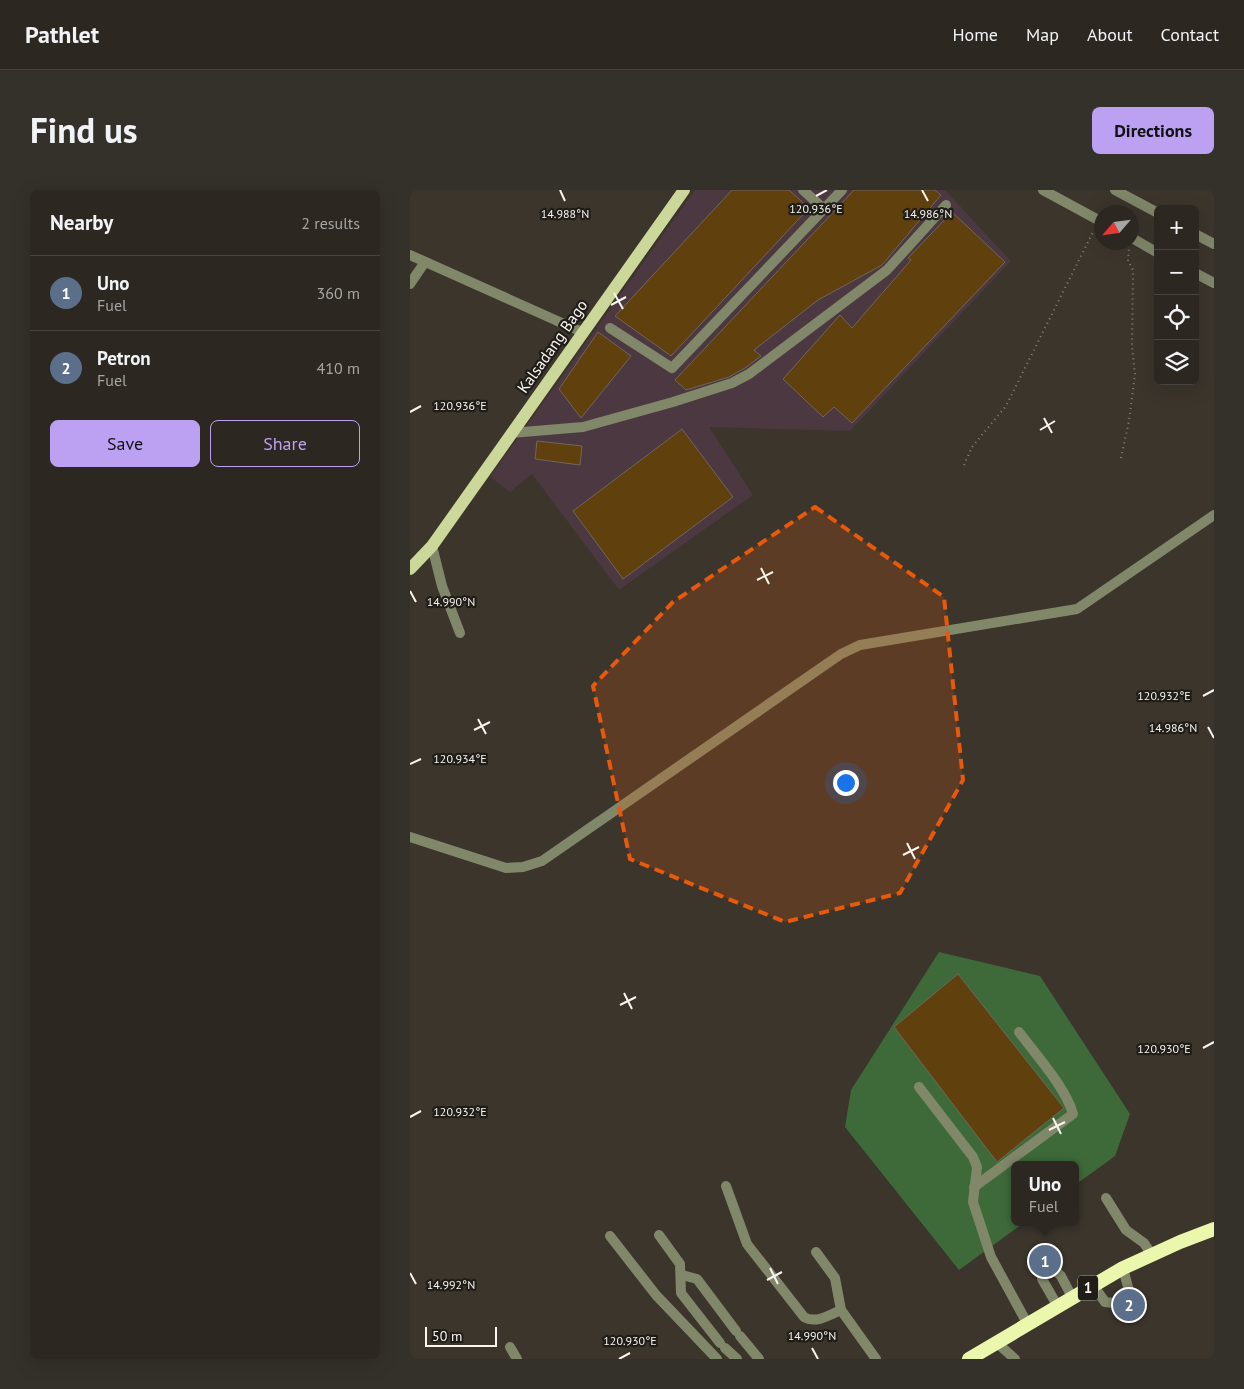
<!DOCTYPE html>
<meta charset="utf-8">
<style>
:root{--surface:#2c2821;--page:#34302a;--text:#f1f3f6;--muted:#a6a6a5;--line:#48443f;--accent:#bca0f2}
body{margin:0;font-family:"PT Sans",sans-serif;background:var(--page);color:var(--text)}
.controls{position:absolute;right:15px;top:15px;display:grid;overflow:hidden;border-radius:8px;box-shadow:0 5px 20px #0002}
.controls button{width:45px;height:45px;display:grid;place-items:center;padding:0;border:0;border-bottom:1px solid var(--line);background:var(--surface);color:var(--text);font:25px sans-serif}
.compass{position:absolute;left:684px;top:15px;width:45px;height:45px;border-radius:50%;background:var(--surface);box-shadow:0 5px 20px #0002;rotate:242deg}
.scale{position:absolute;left:15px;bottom:12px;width:72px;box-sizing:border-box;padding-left:5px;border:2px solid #f8f4ee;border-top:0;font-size:14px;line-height:18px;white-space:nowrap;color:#f8f4ee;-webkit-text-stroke:4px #201d19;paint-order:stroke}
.you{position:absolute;left:435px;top:592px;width:18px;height:18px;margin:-12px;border:4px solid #fff;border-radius:50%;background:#1a73e8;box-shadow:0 0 0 8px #1a73e833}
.badge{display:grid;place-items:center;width:32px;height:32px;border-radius:50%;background:var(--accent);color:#fff;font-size:16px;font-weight:700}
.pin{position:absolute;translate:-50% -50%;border:2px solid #fff;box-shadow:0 1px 5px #0006}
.popup{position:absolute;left:601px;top:971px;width:68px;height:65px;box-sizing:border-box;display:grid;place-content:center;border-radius:8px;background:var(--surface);filter:drop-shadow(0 1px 4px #0005);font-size:16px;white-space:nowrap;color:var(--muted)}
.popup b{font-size:19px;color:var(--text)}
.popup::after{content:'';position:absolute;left:50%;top:100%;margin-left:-10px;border:10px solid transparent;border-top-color:var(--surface)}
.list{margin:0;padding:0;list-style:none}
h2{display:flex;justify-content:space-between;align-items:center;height:65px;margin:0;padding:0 20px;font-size:21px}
h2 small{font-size:16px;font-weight:400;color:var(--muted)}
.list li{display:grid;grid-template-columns:32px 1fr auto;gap:15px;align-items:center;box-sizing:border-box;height:75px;padding:0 20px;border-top:1px solid var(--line)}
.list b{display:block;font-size:19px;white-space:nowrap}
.list p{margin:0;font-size:16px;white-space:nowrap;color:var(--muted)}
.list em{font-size:16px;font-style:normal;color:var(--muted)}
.actions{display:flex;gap:10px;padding:15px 20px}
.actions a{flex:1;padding:11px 0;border:1px solid var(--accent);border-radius:8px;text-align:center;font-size:18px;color:var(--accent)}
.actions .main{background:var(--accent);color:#111}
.icon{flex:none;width:28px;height:28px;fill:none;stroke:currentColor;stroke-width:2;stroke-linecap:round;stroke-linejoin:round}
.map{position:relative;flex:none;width:804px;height:1169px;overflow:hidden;border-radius:8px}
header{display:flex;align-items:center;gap:30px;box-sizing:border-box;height:70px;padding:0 25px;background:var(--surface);border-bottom:1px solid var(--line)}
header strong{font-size:24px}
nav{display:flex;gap:28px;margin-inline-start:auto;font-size:18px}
.intro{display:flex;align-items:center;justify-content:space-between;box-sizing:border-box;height:120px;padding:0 30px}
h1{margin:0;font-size:35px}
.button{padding:12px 22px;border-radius:8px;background:var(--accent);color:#111;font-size:18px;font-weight:700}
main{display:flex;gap:30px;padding:0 30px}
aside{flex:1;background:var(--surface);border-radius:8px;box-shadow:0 5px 20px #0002}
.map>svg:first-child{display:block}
.industrial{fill:#4b3840}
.green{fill:#3e6a3a}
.building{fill:#60410d;stroke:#6e675d}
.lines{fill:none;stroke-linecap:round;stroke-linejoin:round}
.path{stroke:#88837b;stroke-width:2;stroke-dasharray:1 4;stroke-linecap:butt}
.minor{stroke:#818769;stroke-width:10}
.major{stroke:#ccd79a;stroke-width:12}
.highway{stroke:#eaf7ac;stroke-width:14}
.marked{fill:#e8590c;fill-opacity:0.2;stroke:#e8590c;stroke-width:4;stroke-dasharray:10 6;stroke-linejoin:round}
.ticks{fill:none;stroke:#f8f4ee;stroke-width:2}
.labels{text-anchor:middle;stroke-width:4.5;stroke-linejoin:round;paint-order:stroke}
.shield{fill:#201d19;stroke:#b7b4ae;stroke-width:1}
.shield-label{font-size:15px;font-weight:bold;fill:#f8f4ee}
.street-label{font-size:16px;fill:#f8f4ee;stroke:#201d19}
.ticks-label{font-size:12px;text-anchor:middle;fill:#f8f4ee;stroke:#201d19;stroke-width:4.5;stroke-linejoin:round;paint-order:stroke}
</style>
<header>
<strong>Pathlet</strong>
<nav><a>Home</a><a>Map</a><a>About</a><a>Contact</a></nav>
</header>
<div class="intro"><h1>Find us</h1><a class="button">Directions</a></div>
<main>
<aside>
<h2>Nearby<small>2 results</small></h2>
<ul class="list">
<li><span class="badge" style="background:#5c6f8a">1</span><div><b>Uno</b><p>Fuel</p></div><em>360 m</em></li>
<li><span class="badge" style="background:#5c6f8a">2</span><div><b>Petron</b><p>Fuel</p></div><em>410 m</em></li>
</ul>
<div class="actions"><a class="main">Save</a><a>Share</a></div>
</aside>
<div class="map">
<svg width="804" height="1169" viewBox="0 0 804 1169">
<rect width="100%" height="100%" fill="#3b352c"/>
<polygon class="industrial" points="285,0 535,0 601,71 440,241 299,237 343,305 209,400 122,284 100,302 80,287"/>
<polygon class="green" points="529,762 630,786 720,924 705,966 665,995 665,975 605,975 605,1032 615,1032 549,1080 435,937 441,900"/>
<g class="building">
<polygon points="322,0 379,0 399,18 261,166 205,126"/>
<polygon points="444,0 525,0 531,5 472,75 408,110 344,160 351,166 335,178 319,187 276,200 265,190"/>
<polygon points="542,22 595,72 442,233 424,217 413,227 373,189 430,125 442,138 501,70 498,68"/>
<polygon points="188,142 221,166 171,228 149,199"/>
<polygon points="272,239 323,307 213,389 163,321"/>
<polygon points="127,251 172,256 170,275 125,269"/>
<polygon points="548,784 654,918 587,972 484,837"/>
</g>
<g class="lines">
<g class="path">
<polyline points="711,268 719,231 725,184 722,157 723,80 718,71 719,57"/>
<polyline points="554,275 562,257 596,216 684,40"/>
</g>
<g class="minor">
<polyline points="393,0 414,19"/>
<polyline points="633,0 692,32"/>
<polyline points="705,0 748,23"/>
<polyline points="785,44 804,54"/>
<polyline points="722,48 748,63"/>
<polyline points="0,65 172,142"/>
<polyline points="785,83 804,93"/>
<polyline points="0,94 15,72"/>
<polyline points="200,138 262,178 432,0"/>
<polyline points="101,243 173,237 263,212 322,193 339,184 477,80 536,15"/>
<polyline points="22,356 32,396 50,443"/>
<polyline points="0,647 96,678 113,677 132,671 431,464 450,455 667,419 804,325"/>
<polyline points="509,897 563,967 567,977 563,1012 581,1067 617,1133"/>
<path d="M316,996L337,1054L394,1127C406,1134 420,1125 431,1120"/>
<path d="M564,997L663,924C656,898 626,865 609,842"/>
<polyline points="696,1008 716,1040 734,1053 742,1065"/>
<polyline points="249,1045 270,1074 271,1103 310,1153"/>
<polyline points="200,1046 246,1105 307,1169"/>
<polyline points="406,1062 425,1088 431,1120 466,1169"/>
<polyline points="713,1078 719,1101 716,1108"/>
<polyline points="641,1079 644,1079 651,1086 662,1107"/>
<polyline points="632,1084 632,1089 647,1115"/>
<polyline points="272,1085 287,1089 326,1141"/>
<polyline points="683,1095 695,1112 703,1113"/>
<polyline points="330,1146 349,1169"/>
<polyline points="586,1152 605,1169"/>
<polyline points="100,1157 107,1169"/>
<polyline points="315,1158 327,1169"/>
</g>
<polyline class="major" points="0,379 22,356 274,0"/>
<polyline class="highway" points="559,1169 713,1078 770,1052 804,1039"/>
</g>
<path class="marked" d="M405,317L534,407L553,590L490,703L375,732L220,669L183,496L263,412Z"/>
<path class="ticks" d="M150,0L155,11M512,0L518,11M406,6L417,0M204,103L213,119M201,115L216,107M0,222L11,216M634,228L642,243M630,240L645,231M351,378L359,394M347,390L363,382M0,401L6,412M793,506L804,500M68,529L76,544M798,537L804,548M64,540L80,532M0,574L11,569M497,653L505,669M493,665L509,657M214,803L222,819M210,815L226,807M793,858L804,852M0,927L11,921M643,928L651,944M639,940L655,932M360,1078L368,1094M0,1083L6,1094M357,1090L372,1082M402,1158L408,1169M209,1169L220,1163"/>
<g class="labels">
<rect class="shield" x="668" y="1085.5" width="20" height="25" rx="4"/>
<g class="shield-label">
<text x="678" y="1103">1</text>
</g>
<g class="street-label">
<text transform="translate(142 156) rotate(-55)" y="6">Kalsadang Bago</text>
</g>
</g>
<g class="ticks-label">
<text x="406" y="23">120.936°E</text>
<text x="155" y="28">14.988°N</text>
<text x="518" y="28">14.986°N</text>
<text x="50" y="220">120.936°E</text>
<text x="41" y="416">14.990°N</text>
<text x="754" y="510">120.932°E</text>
<text x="763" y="542">14.986°N</text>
<text x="50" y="573">120.934°E</text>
<text x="754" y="863">120.930°E</text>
<text x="50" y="926">120.932°E</text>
<text x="41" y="1099">14.992°N</text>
<text x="402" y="1150">14.990°N</text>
<text x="220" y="1155">120.930°E</text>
</g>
</svg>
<div class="controls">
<button>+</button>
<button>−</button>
<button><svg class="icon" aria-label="locate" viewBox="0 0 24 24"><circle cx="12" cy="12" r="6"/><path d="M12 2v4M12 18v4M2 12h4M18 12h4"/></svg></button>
<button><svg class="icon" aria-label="layers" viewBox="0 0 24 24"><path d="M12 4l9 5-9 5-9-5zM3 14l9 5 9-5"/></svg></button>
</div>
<svg class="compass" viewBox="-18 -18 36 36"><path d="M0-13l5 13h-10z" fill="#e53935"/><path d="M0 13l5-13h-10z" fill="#a6a6a5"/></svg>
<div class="scale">50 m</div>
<div class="you"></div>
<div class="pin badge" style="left:635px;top:1071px;background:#5c6f8a">1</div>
<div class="popup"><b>Uno</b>Fuel</div>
<div class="pin badge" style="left:719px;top:1115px;background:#5c6f8a">2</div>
</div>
</main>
